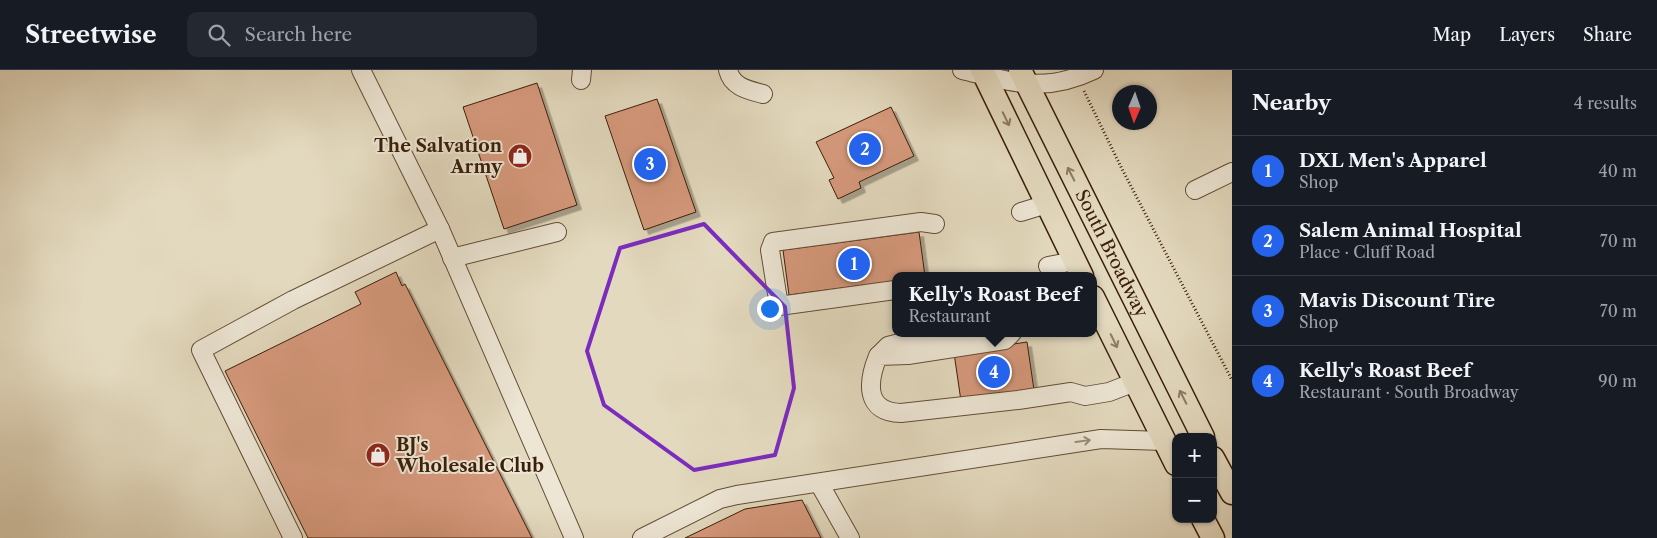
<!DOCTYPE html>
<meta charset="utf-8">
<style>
:root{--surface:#171b24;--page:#242831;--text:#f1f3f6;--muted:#9ea1a6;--line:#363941;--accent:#2563eb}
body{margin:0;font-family:"Libre Caslon Text",serif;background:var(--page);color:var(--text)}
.controls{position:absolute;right:15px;bottom:15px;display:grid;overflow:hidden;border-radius:10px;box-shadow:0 1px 4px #0004}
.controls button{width:45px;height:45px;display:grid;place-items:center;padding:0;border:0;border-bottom:1px solid var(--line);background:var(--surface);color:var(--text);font:25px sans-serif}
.compass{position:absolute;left:1112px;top:15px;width:45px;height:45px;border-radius:50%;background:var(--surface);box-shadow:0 1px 4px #0004;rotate:182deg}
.you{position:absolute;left:769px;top:238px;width:18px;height:18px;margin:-12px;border:4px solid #fff;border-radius:50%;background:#1a73e8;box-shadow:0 0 0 8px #1a73e833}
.badge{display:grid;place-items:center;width:32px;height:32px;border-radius:50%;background:var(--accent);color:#fff;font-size:16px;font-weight:700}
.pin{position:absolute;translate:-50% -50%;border:2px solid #fff;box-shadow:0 1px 5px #0006}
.popup{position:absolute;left:892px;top:202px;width:205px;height:65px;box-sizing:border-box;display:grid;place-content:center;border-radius:10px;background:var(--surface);filter:drop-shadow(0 1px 4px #0005);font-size:16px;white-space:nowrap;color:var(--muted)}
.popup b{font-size:19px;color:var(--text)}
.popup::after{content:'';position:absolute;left:50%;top:100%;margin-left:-10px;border:10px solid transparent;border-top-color:var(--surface)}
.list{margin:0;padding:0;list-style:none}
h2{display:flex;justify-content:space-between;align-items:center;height:65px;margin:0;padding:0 20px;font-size:21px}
h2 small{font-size:16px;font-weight:400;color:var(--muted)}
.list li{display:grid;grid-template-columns:32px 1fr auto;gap:15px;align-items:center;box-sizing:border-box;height:70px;padding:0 20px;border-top:1px solid var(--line)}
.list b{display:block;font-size:19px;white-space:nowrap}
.list p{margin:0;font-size:16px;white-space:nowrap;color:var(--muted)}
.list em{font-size:16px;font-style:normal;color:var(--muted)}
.icon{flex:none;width:28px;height:28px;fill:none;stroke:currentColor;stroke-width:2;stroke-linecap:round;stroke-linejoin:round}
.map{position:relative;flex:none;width:1232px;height:468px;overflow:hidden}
header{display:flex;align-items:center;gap:30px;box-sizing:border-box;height:70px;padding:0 25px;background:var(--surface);border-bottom:1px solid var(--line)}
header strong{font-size:24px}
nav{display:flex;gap:28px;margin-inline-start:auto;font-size:18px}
.search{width:350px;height:45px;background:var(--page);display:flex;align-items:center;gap:12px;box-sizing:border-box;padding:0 18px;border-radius:10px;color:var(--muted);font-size:19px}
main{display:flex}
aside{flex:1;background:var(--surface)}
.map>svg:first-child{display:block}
.building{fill:#d6997c;stroke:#3a1e09;filter:url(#shadow)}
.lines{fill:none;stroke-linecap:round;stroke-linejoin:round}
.minor-casing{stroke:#644d36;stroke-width:20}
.major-casing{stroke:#3a1e09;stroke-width:25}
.path{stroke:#3a1e09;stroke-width:3;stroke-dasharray:1 2.5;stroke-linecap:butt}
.minor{stroke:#ede6d5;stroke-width:18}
.major{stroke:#e3d9be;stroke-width:22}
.oneway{stroke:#8e7c64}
.oneway2{stroke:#9c8c79}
.marked{fill:none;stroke:#7b2cbf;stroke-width:4;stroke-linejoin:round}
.labels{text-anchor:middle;stroke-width:4;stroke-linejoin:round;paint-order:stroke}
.poi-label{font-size:18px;font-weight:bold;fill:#3a1e09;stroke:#ede6d5;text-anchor:end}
.street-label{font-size:18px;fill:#3a1e09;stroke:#ede6d5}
</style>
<header>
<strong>Streetwise</strong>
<div class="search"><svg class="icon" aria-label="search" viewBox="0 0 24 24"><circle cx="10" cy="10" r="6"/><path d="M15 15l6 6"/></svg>Search here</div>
<nav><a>Map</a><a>Layers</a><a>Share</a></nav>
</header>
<main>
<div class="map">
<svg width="1232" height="468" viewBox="0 0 1232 468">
<defs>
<filter id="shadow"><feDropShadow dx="4.5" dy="4.5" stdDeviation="0" flood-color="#0004"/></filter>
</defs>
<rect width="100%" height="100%" fill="#e3d9be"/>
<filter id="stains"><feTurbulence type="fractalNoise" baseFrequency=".004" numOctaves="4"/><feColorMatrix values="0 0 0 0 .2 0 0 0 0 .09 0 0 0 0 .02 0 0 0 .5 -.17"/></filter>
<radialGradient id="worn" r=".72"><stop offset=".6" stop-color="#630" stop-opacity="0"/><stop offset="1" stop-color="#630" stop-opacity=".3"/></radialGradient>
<g class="building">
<polygon points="537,13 577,135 504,159 463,37"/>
<polygon points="657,29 696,142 644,160 605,46"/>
<polygon points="891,37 914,86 859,112 861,118 838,129 829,110 834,108 816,72"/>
<polygon points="919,162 925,206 895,206 895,211 789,225 783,180"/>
<polygon points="396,202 402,216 405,214 532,468 308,468 225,301 361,234 355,222"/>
<polygon points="1027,272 1034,320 961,331 954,283"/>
<polygon points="802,430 821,468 685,468 745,439"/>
</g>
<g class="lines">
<defs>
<g id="minor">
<polyline points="361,0 440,159 574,468"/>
<path d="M728,0C732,17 748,20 763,24"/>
<path d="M962,0C1013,12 1044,24 1094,0"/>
<polyline points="581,10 582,0"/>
<polyline points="1195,120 1232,102"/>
<polyline points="1021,142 1047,134"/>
<polyline points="452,188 557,162"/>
<polyline points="1048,196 1075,191"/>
<polyline points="895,220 779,236 770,180 773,172 921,152 935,154"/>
<path d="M1012,263L1005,270L908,285L878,286C867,313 865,342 901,343L1018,330L1071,322L1085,326L1109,322L1135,312"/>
<polyline points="879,285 888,276 907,271 971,263"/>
<polyline points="819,413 850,468"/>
<polyline points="293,468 201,280 293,230 440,159"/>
<polyline points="642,468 720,429 737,425 1101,369 1164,371"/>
</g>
<g id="major">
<polyline points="982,0 1082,206"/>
<path id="s1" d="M1020,0L1203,367"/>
<polyline points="1093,227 1176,394"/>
<polyline points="1213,388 1232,423"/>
<polyline points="1203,449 1213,468"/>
</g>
</defs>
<use href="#minor" class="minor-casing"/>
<use href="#major" class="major-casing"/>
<polyline class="path" points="1084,21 1122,99 1232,310"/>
<use href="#minor" class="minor"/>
<use href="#major" class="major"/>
</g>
<defs><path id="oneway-shaft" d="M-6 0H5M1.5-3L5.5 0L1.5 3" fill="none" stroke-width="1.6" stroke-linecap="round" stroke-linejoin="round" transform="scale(1.25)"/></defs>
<g class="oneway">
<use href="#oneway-shaft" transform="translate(1006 49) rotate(64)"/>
<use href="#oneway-shaft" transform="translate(1071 104) rotate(-117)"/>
<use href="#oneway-shaft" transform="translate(1114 271) rotate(64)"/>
<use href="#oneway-shaft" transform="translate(1183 327) rotate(-117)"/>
</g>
<use class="oneway2" href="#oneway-shaft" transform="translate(1083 371) rotate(-8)"/>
<path class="marked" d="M704,154L785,237L794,318L775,385L694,400L604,335L587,281L620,178Z"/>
<defs>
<symbol id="shop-disc" viewBox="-11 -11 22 22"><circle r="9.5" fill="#8f2418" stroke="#ede6d5"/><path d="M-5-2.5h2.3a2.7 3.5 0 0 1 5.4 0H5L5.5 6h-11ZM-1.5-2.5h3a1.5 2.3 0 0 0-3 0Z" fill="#fff"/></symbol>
</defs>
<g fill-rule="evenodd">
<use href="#shop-disc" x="506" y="72" width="28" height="28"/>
<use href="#shop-disc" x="364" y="371" width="28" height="28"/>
</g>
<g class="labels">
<g class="poi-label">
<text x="502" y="82">The Salvation<tspan x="502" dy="21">Army</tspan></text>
<text x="396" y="381" text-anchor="start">BJ's<tspan x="396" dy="21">Wholesale Club</tspan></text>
</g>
<g class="street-label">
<text dy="6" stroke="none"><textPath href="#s1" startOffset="205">South Broadway</textPath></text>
</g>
</g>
<rect width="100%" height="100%" filter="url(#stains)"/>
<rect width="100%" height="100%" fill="url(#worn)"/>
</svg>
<div class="controls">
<button>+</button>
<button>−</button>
</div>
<svg class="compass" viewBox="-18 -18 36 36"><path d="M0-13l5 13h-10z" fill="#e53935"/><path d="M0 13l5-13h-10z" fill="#9ea1a6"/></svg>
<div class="you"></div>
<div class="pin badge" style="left:854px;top:194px">1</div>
<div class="pin badge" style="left:865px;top:79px">2</div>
<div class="pin badge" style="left:650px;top:94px">3</div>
<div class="pin badge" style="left:994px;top:302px">4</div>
<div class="popup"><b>Kelly's Roast Beef</b>Restaurant</div>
</div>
<aside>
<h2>Nearby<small>4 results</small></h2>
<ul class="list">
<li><span class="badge">1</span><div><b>DXL Men's Apparel</b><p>Shop</p></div><em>40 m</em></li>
<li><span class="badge">2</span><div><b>Salem Animal Hospital</b><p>Place · Cluff Road</p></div><em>70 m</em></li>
<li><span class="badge">3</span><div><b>Mavis Discount Tire</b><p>Shop</p></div><em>70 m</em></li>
<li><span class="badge">4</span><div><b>Kelly's Roast Beef</b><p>Restaurant · South Broadway</p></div><em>90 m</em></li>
</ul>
</aside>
</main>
